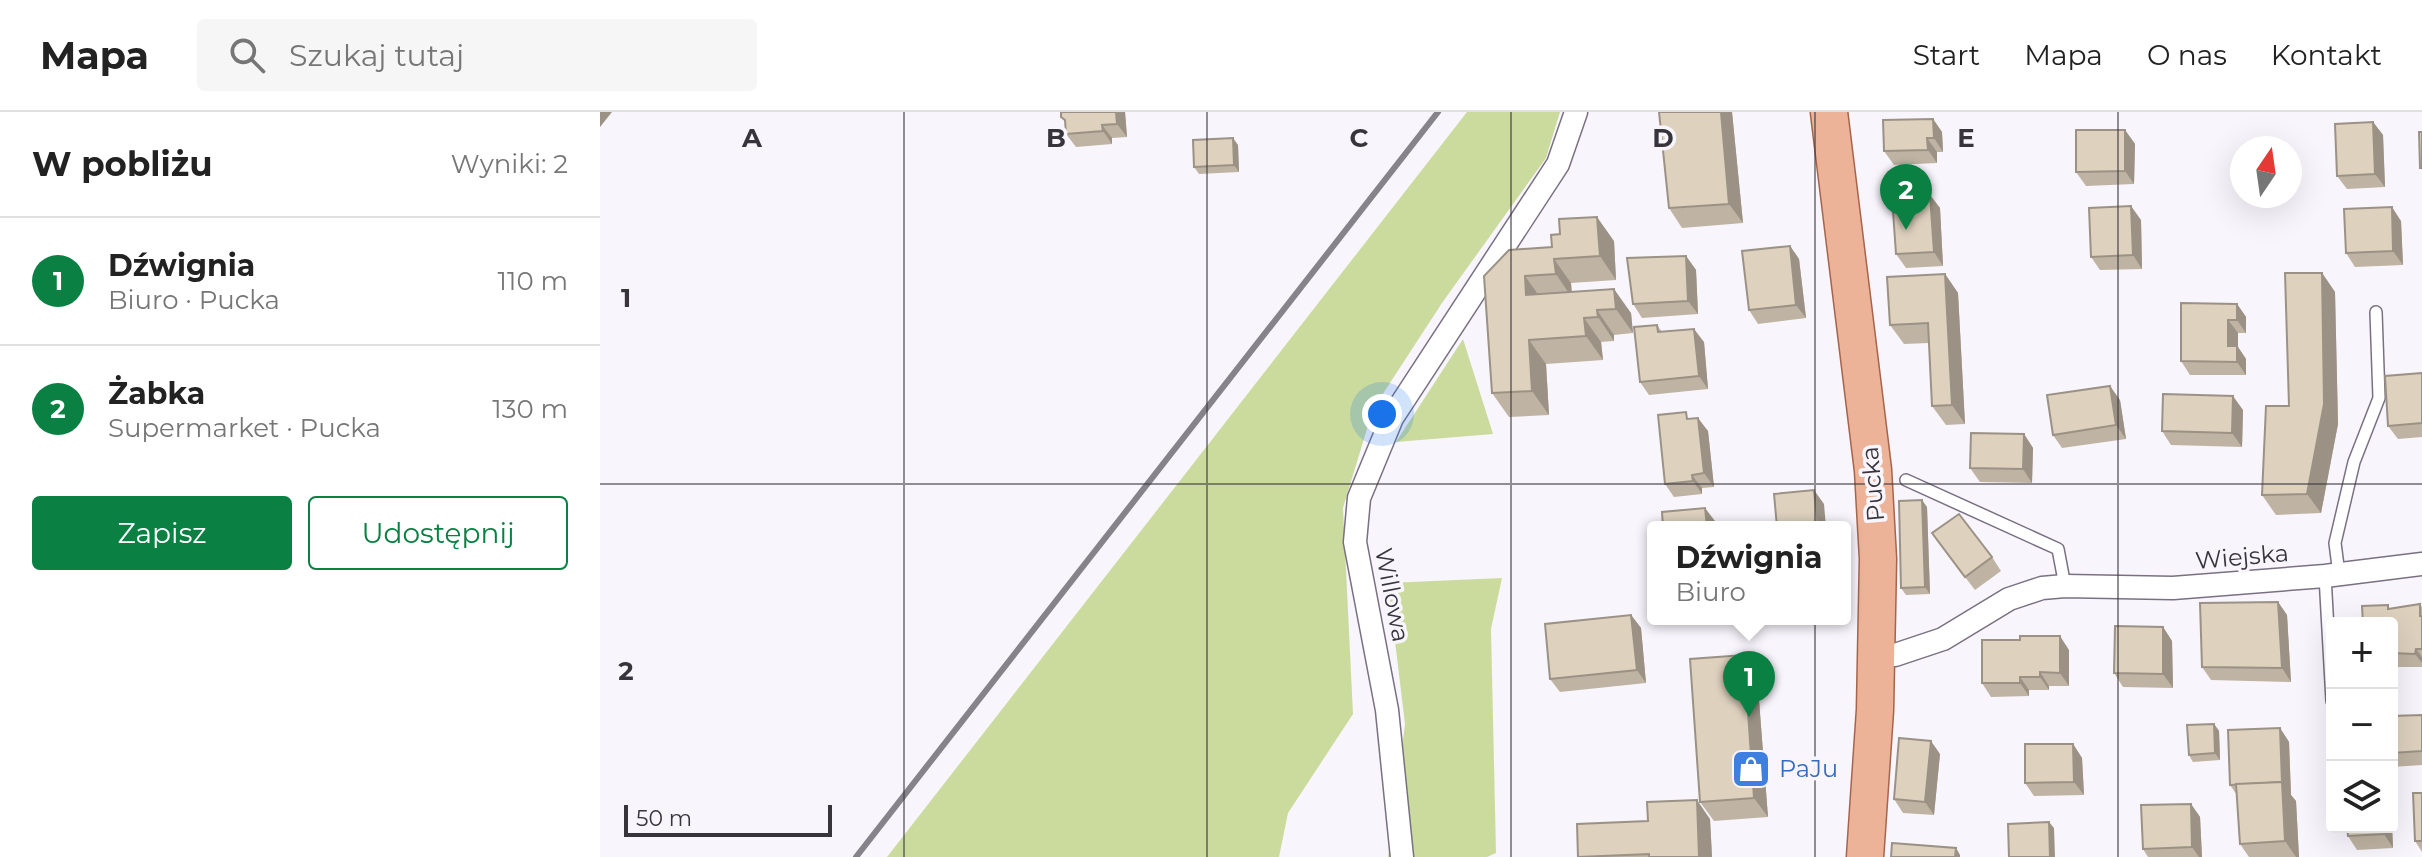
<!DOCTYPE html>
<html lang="pl">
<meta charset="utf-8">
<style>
:root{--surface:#fff;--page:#f6f6f6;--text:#222;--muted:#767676;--line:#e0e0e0;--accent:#0b8043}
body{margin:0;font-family:Montserrat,sans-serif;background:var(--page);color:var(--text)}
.controls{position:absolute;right:24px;bottom:24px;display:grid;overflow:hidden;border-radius:8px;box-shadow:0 8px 32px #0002}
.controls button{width:72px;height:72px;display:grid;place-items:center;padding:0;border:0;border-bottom:2px solid var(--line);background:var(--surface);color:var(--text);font:40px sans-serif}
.compass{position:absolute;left:1630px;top:24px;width:72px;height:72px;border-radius:50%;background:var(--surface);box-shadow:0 8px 32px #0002;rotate:13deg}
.scale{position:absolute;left:24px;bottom:20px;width:208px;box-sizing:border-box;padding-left:8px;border:4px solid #38343c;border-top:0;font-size:22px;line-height:28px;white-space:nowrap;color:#38343c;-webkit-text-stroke:6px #f9f5fd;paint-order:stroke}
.you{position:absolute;left:782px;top:302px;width:28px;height:28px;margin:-20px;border:6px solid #fff;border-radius:50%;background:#1a73e8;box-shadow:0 0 0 12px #1a73e833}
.badge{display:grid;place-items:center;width:52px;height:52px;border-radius:50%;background:var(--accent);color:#fff;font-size:26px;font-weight:700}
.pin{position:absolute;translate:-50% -66px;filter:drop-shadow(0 2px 4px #0008)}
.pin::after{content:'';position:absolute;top:42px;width:28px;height:24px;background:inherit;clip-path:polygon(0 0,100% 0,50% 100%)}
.popup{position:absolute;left:1047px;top:409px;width:204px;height:104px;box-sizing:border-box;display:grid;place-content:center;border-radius:8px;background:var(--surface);filter:drop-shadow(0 2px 6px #0005);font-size:26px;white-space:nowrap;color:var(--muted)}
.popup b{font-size:30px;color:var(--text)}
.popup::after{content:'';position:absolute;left:50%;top:100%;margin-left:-16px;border:16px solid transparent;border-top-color:var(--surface)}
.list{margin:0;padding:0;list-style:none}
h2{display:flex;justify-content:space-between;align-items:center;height:104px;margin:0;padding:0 32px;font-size:34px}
h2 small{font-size:26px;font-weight:400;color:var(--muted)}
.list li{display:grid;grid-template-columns:52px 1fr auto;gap:24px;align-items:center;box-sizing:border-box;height:128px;padding:0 32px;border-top:2px solid var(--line)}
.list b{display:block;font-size:30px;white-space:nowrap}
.list p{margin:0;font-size:26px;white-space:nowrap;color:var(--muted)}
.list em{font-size:26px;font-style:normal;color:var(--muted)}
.actions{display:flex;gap:16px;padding:24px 32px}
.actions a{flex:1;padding:18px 0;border:2px solid var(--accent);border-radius:8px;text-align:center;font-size:28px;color:var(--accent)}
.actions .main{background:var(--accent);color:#fff}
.icon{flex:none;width:44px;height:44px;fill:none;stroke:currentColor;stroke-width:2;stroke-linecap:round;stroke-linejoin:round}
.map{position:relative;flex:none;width:1822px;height:745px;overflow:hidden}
header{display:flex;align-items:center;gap:48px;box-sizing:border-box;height:112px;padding:0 40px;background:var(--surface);border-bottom:2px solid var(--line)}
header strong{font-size:38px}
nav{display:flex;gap:44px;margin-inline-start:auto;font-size:28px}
.search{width:560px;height:72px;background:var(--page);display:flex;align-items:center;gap:20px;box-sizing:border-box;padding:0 28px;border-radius:8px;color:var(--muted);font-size:30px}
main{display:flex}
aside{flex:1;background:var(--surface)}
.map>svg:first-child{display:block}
.green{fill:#cadb9d}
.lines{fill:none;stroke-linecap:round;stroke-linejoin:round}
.lane-casing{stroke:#797082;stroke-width:14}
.street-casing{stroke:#797082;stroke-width:25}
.primary-casing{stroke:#a5654c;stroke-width:39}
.lane{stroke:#fff;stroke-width:11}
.street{stroke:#fff;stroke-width:22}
.primary{stroke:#ecb398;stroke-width:36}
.rail{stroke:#87838b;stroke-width:6}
.wall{fill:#bfb4a3}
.shaded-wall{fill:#9b9285}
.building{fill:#ded1be;stroke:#9b9285;stroke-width:2}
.grid{fill:none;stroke:#38343c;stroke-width:2;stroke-opacity:0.55}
.labels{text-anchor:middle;stroke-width:7;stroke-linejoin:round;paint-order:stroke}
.street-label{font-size:24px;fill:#38343c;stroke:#f9f5fd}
.shop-label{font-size:24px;fill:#366cbe;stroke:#f9f5fd;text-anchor:start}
.grid-label{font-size:26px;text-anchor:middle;font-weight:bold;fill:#38343c;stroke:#f9f5fd;stroke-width:7;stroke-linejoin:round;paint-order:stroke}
</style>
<header>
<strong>Mapa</strong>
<div class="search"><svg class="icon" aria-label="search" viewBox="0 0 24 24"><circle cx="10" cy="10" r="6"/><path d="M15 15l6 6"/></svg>Szukaj tutaj</div>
<nav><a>Start</a><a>Mapa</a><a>O nas</a><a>Kontakt</a></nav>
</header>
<main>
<aside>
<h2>W pobliżu<small>Wyniki: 2</small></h2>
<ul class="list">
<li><span class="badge">1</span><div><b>Dźwignia</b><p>Biuro · Pucka</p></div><em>110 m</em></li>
<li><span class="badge">2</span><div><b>Żabka</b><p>Supermarket · Pucka</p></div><em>130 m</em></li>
</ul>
<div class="actions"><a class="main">Zapisz</a><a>Udostępnij</a></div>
</aside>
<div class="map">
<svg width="1822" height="745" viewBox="0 0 1822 745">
<rect width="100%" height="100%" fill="#f9f5fd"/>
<g class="green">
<polygon points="867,0 960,0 946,46 842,191 773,297 743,396 753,602 688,701 679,745 287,745"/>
<polygon points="863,227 893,322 796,330"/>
<polygon points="902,466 891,517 896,741 887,745 788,745 805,612 788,471"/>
</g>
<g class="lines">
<defs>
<g id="lane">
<polyline points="1306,368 1458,437 1465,474"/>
<polyline points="1739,462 1735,431 1754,350 1779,286 1776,200"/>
<polyline points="1725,464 1732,589"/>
</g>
<g id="street">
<polyline points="1276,544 1295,543 1343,527 1409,487 1442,476 1465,474 1573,476 1725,464 1822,452"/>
<polyline points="802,745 787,598 755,430 759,386 792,306 958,52 976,0"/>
</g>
<polyline id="primary" points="1229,0 1273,358 1278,447 1275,598 1265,745"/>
</defs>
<use href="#lane" class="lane-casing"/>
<use href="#street" class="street-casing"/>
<use href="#primary" class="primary-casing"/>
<use href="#lane" class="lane"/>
<use href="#street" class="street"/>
<use href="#primary" class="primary"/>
<polyline class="rail" points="256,745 838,0"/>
</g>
<g class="wall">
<polygon points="525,0 527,25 512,26 512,32 476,35 466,22 466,11 461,5"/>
<polygon points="1059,0 1132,0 1143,111 1082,116 1069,96"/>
<polygon points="1333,7 1342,20 1343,40 1337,40 1337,51 1294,53 1284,39"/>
<polygon points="1773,10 1783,23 1785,75 1747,77 1737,64"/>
<polygon points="1525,18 1535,32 1534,72 1486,74 1476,60"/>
<polygon points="638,33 639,60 599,62 594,55"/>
<polygon points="1330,83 1340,96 1343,154 1306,156 1296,142"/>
<polygon points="1541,108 1542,157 1500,158 1491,145"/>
<polygon points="1801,109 1803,153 1755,155 1746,141"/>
<polygon points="1014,129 1016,168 971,171 972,180 1031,201 1033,221 1014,223 1014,229 1001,230 1003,248 946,252 949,303 909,305 892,281 884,164 952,135"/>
<polygon points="1190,134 1199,147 1206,206 1158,212 1149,198"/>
<polygon points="1086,144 1096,158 1098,202 1042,206 1033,192"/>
<polygon points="1722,161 1735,180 1738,312 1721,401 1676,403 1662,383 1689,294"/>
<polygon points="1345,162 1358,181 1365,312 1346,313 1332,294 1329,231 1304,232 1290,213"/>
<polygon points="1637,192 1646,205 1646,221 1638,221 1638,235 1646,247 1646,263 1590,263 1581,249"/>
<polygon points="1057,213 1062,220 1104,230 1108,277 1049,283 1040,270"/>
<polygon points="1822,261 1822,325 1798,327 1788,314"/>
<polygon points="1520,288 1526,327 1462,336 1453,323"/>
<polygon points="1643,298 1642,335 1571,333 1562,319"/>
<polygon points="1091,307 1108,319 1114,375 1102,376 1102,382 1074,385 1065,372"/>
<polygon points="1424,322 1433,336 1432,371 1380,370 1370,356"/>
<polygon points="1327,395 1330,482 1306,483 1301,476"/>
<polygon points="1342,435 1392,445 1401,459 1375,478"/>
<polygon points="1678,490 1687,503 1691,570 1611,568 1602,555"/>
<polygon points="1820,492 1822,495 1822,555 1792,555 1791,496"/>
<polygon points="1031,503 1041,516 1046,571 960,580 950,567"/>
<polygon points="1563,515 1572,529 1573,576 1523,575 1514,561"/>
<polygon points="1469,538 1469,574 1449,574 1449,578 1429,578 1429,584 1391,585 1382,571"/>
<polygon points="1157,562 1168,705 1114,709 1100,690"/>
<polygon points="1822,603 1822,653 1792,655 1792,604"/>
<polygon points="1614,612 1619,619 1620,648 1593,650 1589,643"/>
<polygon points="1680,616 1689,630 1691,683 1696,689 1699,745 1649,745 1640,732 1637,683 1630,673"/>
<polygon points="1473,632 1482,646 1484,683 1434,684 1425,671"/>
<polygon points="1340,642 1334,703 1303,701 1294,687"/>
<polygon points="1822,681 1822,740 1815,729"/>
<polygon points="1591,692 1600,705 1602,745 1548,745 1543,737"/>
<polygon points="1110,707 1112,745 978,745"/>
<polygon points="1792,712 1793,736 1757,738 1748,724 1792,715"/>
</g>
<g class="shaded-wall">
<polygon points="0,0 12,0 0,15"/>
<polygon points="516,0 525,0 527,25 517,12"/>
<polygon points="1121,0 1132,0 1143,111 1129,92"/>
<polygon points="1333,7 1342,20 1343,40 1334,26"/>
<polygon points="1773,10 1783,23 1785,75 1775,62"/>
<polygon points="502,13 512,26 512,32 503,19"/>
<polygon points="1525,18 1535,32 1534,72 1525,59"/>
<polygon points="633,26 638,33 639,60 634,53"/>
<polygon points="1327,26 1337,40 1337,51 1328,38"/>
<polygon points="1330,83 1340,96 1343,154 1334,140"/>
<polygon points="1531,94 1541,108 1542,157 1533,143"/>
<polygon points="1792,95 1801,109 1803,153 1793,139"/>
<polygon points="997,105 1014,129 1016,168 1000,144"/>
<polygon points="1190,134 1199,147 1206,206 1196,193"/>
<polygon points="1086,144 1096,158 1098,202 1088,189"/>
<polygon points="954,147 971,171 972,186 956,162"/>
<polygon points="1722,161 1735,180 1738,312 1721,401 1707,382"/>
<polygon points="1345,162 1358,181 1365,312 1352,293"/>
<polygon points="925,164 942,188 926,183"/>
<polygon points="1014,177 1031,201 1033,221 1016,197"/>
<polygon points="1637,192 1646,205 1646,221 1637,208"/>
<polygon points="997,198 1014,223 1014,229 998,205"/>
<polygon points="984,206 1001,230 1003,248 986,224"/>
<polygon points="1628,208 1638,221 1638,235 1646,247 1646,263 1637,250 1628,234"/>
<polygon points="1094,217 1104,230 1108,277 1099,264"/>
<polygon points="929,228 946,252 949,303 932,279"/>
<polygon points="1510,274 1520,288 1526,327 1516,313"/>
<polygon points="1633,284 1643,298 1642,335 1632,321"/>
<polygon points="1098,306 1108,319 1114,375 1104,361"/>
<polygon points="1424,322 1433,336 1432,371 1423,357"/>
<polygon points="1092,363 1102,376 1102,382 1093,369"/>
<polygon points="1214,378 1224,392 1226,415 1218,415"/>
<polygon points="1322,388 1327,395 1330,482 1325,475"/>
<polygon points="1105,396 1115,409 1115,415 1107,415"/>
<polygon points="1678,490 1687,503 1691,570 1682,556"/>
<polygon points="1031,503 1041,516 1046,571 1037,558"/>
<polygon points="1563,515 1572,529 1573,576 1563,562"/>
<polygon points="1460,524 1469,538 1469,574 1460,561"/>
<polygon points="1816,537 1822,545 1822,551 1815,542"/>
<polygon points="1144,543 1157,562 1168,705 1154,686"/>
<polygon points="1440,560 1449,574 1449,578 1440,565"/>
<polygon points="1420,565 1429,578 1429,584 1420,571"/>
<polygon points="1614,612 1619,619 1620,648 1615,641"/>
<polygon points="1680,616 1689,630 1691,683 1696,689 1699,745 1696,745 1685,729"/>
<polygon points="1331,629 1340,642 1334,703 1325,690"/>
<polygon points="1473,632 1482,646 1484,683 1474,670"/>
<polygon points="1097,688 1110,707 1112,745 1099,745"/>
<polygon points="1591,692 1600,705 1602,745 1599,745 1592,735"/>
<polygon points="1449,710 1454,716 1455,745 1450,745"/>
<polygon points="1792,712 1793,736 1784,722 1783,715 1792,715"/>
<polygon points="1356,736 1360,743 1360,745 1355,745"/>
</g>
<g class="building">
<polygon points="461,0 516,0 517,12 502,13 503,19 466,22 465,8 461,5"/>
<polygon points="1059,0 1121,0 1129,92 1069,96"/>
<polygon points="1333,7 1334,26 1327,26 1328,38 1284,39 1283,8"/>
<polygon points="1773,10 1775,62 1737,64 1735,12"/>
<polygon points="1476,18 1525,18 1525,59 1476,60"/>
<polygon points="1819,20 1822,20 1822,56 1820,56"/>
<polygon points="633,26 634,53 594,55 593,28"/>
<polygon points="1330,83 1334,140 1296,142 1292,85"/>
<polygon points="1531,94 1533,143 1491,145 1489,96"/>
<polygon points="1792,95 1793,139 1746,141 1744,97"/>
<polygon points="997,105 1000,144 954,147 956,162 925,164 926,183 1014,177 1016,197 997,198 998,205 984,206 986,224 929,228 932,279 892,281 884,164 909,138 952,135 951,123 960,122 959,107"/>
<polygon points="1190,134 1196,193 1149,198 1142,139"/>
<polygon points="1086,144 1088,189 1033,192 1027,146"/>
<polygon points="1685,161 1722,161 1724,292 1707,382 1662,383 1666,294 1689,294"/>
<polygon points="1345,162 1352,293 1332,294 1328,211 1290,213 1287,165"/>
<polygon points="1581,191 1637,192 1637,208 1628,208 1628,234 1637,234 1637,250 1581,249"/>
<polygon points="1057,213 1058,220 1094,217 1099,264 1040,270 1034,215"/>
<polygon points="1822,261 1822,311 1788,314 1785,264"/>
<polygon points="1510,274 1516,313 1453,323 1447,283"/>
<polygon points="1563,282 1633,284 1632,321 1562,319"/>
<polygon points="1086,300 1087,307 1098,306 1104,361 1092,363 1093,369 1065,372 1058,303"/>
<polygon points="1371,321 1424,322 1423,357 1370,356"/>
<polygon points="1214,378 1218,415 1177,415 1174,382"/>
<polygon points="1322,388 1325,475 1301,476 1299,389"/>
<polygon points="1105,396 1107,415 1063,415 1062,400"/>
<polygon points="1359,402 1392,445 1365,465 1332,421"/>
<polygon points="1678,490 1682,556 1602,555 1600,491"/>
<polygon points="1820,492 1820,504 1822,504 1822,537 1816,537 1815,542 1792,541 1792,511 1763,511 1762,494 1788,493 1788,497"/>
<polygon points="1031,503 1037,558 950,567 945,512"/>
<polygon points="1515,514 1563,515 1563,562 1514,561"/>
<polygon points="1420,524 1460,524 1460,561 1440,560 1440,565 1420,565 1420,571 1382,571 1382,528 1420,528"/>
<polygon points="1144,543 1154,686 1100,690 1090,547"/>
<polygon points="1822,603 1822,639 1792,641 1792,604"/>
<polygon points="1614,612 1615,641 1589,643 1587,613"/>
<polygon points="1680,616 1682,670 1630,673 1628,618"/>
<polygon points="1299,626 1331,629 1325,690 1294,687"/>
<polygon points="1425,632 1473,632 1474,670 1425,671"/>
<polygon points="1682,670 1685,729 1640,732 1636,672"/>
<polygon points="1813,681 1822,681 1822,729 1815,729"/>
<polygon points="1097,688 1099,745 1049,745 1049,742 978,745 977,712 1048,709 1047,690"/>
<polygon points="1591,692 1592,735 1543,737 1541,693"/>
<polygon points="1449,710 1450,745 1409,745 1408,712"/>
<polygon points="1747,715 1783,715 1784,722 1748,724"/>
<polygon points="1292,731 1356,736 1355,745 1291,745"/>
</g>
<path class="grid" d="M304,0V745M607,0V745M911,0V745M1215,0V745M1518,0V745M0,372H1822"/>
<defs>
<symbol id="shop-square" viewBox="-11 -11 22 22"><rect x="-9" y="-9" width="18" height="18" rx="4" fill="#3f7fe0" stroke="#f9f5fd"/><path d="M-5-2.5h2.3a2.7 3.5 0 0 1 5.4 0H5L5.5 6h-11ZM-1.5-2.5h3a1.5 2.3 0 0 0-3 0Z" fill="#fff"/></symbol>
</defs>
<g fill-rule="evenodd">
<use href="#shop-square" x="1129" y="635" width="44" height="44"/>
</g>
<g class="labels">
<g class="street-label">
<text transform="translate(1273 372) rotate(-95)" y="8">Pucka</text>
<text transform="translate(1642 445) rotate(-5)" y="8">Wiejska</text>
<text transform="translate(792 483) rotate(79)" y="8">Willowa</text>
</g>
<g class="shop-label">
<text x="1179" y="665">PaJu</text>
</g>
</g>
<g class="grid-label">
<text x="152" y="35">A</text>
<text x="456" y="35">B</text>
<text x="759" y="35">C</text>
<text x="1063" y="35">D</text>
<text x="1366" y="35">E</text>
<text x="26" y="195">1</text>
<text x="26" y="568">2</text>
</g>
</svg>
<div class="controls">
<button>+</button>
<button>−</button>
<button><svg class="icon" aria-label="layers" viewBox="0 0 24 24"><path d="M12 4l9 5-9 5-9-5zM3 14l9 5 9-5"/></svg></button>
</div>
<svg class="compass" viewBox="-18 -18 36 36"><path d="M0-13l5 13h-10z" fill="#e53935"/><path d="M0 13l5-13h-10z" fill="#767676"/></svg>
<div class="scale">50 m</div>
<div class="you"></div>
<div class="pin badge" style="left:1149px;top:605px">1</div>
<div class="popup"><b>Dźwignia</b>Biuro</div>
<div class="pin badge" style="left:1306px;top:118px">2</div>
</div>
</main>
